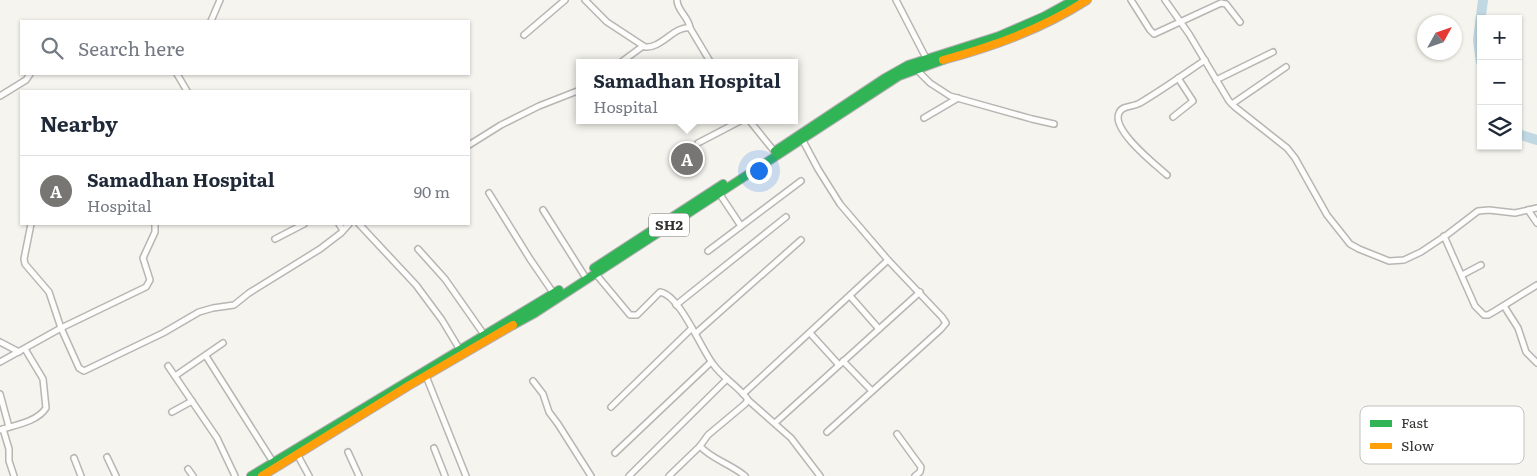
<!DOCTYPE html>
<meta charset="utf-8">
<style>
:root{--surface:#fff;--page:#f2f2f3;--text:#1f2937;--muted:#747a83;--line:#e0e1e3;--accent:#787672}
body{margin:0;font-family:Literata,serif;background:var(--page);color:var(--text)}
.controls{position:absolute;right:15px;top:15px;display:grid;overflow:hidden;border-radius:0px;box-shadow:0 1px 4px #0004}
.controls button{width:45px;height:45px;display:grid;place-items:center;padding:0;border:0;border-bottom:1px solid var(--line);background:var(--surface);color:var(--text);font:25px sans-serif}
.compass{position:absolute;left:1417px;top:15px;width:45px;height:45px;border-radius:50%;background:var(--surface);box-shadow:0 1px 4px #0004;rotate:50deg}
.you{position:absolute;left:758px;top:170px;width:18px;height:18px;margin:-12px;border:4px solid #fff;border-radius:50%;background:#1a73e8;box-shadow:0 0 0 8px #1a73e833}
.badge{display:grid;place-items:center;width:32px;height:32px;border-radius:50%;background:var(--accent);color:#fff;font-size:16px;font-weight:700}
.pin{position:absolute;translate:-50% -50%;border:2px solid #fff;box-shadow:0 1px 5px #0006}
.popup{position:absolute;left:576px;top:59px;width:222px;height:65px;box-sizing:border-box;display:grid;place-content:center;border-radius:0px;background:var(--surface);filter:drop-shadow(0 1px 4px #0005);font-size:16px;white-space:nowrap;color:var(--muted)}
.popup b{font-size:19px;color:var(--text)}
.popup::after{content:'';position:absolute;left:50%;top:100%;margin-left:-10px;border:10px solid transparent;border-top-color:var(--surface)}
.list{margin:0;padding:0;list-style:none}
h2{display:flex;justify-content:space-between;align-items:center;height:65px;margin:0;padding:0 20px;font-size:21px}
h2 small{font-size:16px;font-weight:400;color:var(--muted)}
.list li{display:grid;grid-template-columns:32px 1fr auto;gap:15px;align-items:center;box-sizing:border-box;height:70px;padding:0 20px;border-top:1px solid var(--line)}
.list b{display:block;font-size:19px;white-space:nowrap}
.list p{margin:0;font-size:16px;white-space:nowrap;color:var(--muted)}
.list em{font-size:16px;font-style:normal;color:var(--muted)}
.icon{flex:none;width:28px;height:28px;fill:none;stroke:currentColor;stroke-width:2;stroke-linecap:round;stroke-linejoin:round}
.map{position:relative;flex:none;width:1537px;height:476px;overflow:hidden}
.search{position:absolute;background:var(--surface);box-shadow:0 1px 4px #0004;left:20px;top:20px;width:450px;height:55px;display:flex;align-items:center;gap:12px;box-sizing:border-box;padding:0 18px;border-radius:0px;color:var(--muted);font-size:19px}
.panel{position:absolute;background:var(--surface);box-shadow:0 1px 4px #0004;left:20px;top:90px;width:450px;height:135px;border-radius:0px}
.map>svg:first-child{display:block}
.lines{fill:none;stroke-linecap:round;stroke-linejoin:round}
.river{stroke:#c0d8e2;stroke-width:10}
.street-casing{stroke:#b7b6b3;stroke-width:8}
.fast-casing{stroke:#b2acb2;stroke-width:10}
.slow-casing{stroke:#b2acb2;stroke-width:10}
.street{stroke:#fefdfc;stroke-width:5}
.fast{stroke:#30b455;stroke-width:8}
.slow{stroke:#ff9f0a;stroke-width:8}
.labels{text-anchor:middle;stroke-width:4.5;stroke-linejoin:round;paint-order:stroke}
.shield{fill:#fff;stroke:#71706d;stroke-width:1}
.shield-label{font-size:14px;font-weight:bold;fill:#34322f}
.key{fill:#fff;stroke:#c2c2c1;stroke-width:1}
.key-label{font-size:14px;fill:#34322f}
</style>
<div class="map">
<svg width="1537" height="476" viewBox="0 0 1537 476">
<rect width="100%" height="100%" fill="#f5f4ee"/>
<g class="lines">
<g class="river">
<polyline points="1481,62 1478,40 1483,0"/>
<polyline points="1518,134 1537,140"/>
</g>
<defs>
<g id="street">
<path d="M585,0L607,22L645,47C661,49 675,25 690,28L711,63"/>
<path d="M677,0C677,11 689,17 690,28"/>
<polyline points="896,0 926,58"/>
<polyline points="1131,0 1150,30 1154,34 1221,3 1226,4 1240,22"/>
<polyline points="1165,0 1189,34 1229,101 1235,107 1287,148 1295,158 1327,215 1350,244 1359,249 1389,261 1404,260 1421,252 1448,234 1478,211 1489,210 1515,213 1537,208"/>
<polyline points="211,21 220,0"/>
<polyline points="524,35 565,0"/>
<polyline points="620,63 643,46"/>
<polyline points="916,69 930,83 950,96 1032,119 1054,124"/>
<polyline points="177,74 187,91"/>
<polyline points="1216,80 1273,52"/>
<polyline points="0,96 26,80 30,74"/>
<polyline points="1232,104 1286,67"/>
<polyline points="1173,117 1193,101 1178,78"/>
<polyline points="924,118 958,98"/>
<polyline points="749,120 774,151"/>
<polyline points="802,139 818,169 840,204 888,260 942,317 946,323 941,329 827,432"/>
<polyline points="698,143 742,120"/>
<polyline points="469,145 501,125 539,106 580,90"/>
<path d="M1167,175C1156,165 1111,130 1119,113C1122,105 1134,107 1140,103C1162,90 1183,75 1205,60"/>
<polyline points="489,193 530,259 554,294"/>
<polyline points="719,193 741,226"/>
<polyline points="543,210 584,275"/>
<polyline points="1528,210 1537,223"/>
<polyline points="31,224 24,259 25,264 49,292 61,328 79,368 84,371 163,333 199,312 213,308 234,305 249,293 320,249 341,233 349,224"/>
<polyline points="339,224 343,230"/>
<polyline points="359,224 416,285 442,320 460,350"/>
<polyline points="1444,236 1475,306 1484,315 1488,315 1495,311 1537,285"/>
<polyline points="275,239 304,224"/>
<polyline points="418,249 445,279 485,336"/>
<polyline points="708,251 801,181"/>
<path d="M595,273L630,315H637L660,292C680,295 701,349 713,364C722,377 736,385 746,397L748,400L745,404L708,435L700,446C711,459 731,464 745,476"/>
<polyline points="1462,275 1481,265"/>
<polyline points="850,296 879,329"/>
<polyline points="676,305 786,217"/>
<polyline points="1504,306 1518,328 1526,352 1537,363"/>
<polyline points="696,333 801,240"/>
<polyline points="810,333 839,365"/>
<polyline points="0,342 19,352"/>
<polyline points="206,356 273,462"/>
<polyline points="843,361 872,391"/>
<polyline points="0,362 61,328 146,287 150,280 143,258 155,232 155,224"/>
<polyline points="168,366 217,438 235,476"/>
<polyline points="175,376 223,343"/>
<polyline points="426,376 466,476"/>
<polyline points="533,381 543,394 549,412 558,424 591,476"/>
<polyline points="0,394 9,427"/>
<polyline points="743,394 888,260"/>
<polyline points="748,400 791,438 820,476"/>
<polyline points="611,407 692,328"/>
<polyline points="172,412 192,401"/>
<polyline points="775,423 920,292"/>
<polyline points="3,429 9,449 9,461 14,476"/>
<path d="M0,430C15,425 37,422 46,408L43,379L25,349"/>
<polyline points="897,434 921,467 920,472 915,476"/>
<polyline points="434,448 445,476"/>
<polyline points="348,452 359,476"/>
<polyline points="615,453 711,362"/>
<polyline points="297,454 309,476"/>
<polyline points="107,457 116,476"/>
<polyline points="74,458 81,476"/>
<polyline points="188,469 193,476"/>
<polyline points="629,476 727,379"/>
<polyline points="669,476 700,446"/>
</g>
<g id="fast">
<polyline points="775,151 885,78 908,65 999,36 1045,16 1074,0"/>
<polyline points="594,268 723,184"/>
<polyline points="513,325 535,313 899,76 943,60"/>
<polyline points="251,476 559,290"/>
</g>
<g id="slow">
<path d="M943,60C994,46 1042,29 1087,0"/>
<polyline points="262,476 408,386 513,325"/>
</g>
</defs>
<use href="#street" class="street-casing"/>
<use href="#fast" class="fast-casing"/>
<use href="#slow" class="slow-casing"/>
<use href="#street" class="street"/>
<use href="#fast" class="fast"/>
<use href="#slow" class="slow"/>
</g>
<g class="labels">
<rect class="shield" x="649" y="213.5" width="40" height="23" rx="4"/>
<g class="shield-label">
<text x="669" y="230">SH2</text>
</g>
</g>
<rect x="1360" y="406" width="164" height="58" rx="8" class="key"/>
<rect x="1370" y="420" width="22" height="7" fill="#30b455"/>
<rect x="1370" y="443" width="22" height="6" fill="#ff9f0a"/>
<g class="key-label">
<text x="1401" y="428">Fast</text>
<text x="1401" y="451">Slow</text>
</g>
</svg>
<div class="controls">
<button>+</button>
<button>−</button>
<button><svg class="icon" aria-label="layers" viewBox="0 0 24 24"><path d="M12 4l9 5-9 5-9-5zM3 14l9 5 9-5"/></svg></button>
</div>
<svg class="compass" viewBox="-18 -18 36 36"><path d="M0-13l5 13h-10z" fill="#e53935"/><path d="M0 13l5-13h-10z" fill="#747a83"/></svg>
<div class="you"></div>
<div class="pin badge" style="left:687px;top:159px">A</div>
<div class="popup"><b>Samadhan Hospital</b>Hospital</div>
<div class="search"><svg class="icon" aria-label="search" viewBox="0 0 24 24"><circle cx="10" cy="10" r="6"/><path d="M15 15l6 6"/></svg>Search here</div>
<section class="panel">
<h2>Nearby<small></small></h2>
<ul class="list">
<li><span class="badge">A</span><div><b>Samadhan Hospital</b><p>Hospital</p></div><em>90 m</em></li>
</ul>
</section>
</div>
